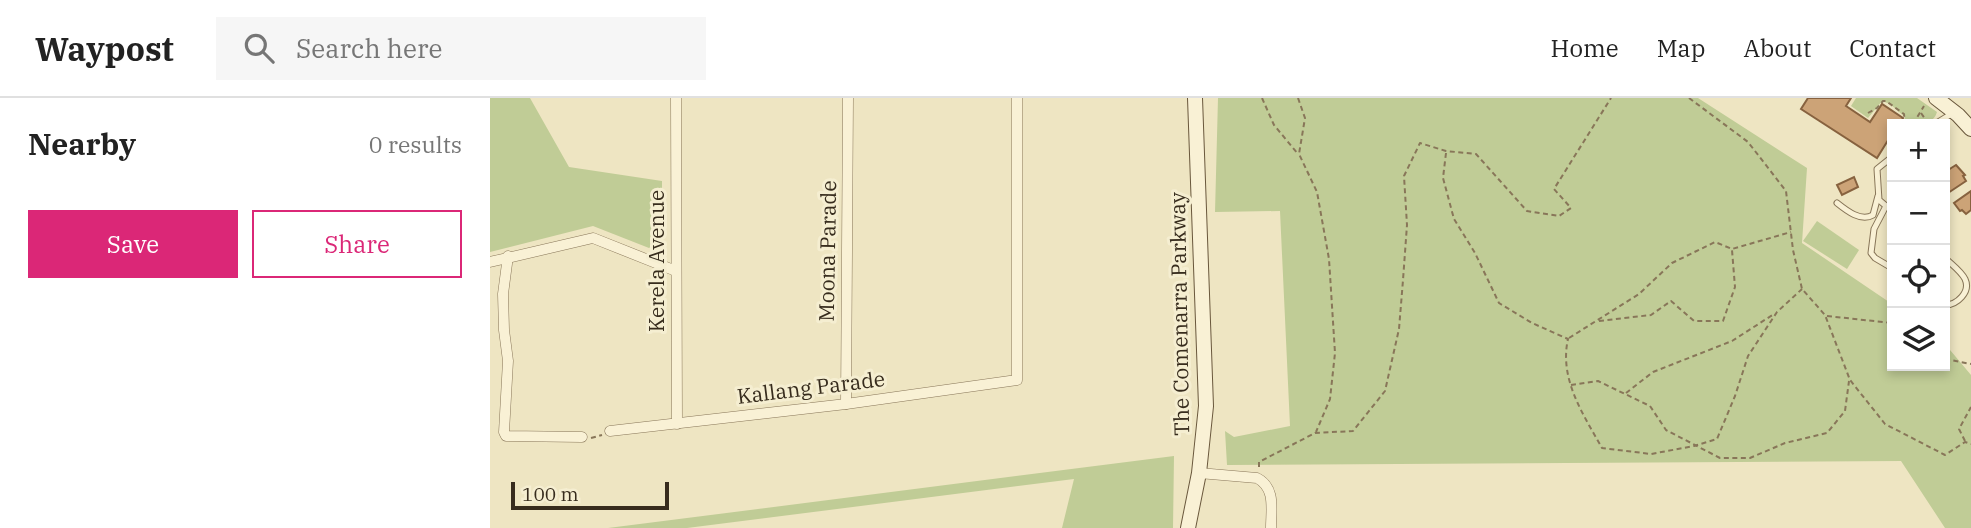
<!DOCTYPE html>
<meta charset="utf-8">
<style>
:root{--surface:#fff;--page:#f6f6f6;--text:#222;--muted:#767676;--line:#e0e0e0;--accent:#db2777}
body{margin:0;font-family:"IBM Plex Serif",serif;background:var(--page);color:var(--text)}
.controls{position:absolute;right:21px;top:21px;display:grid;overflow:hidden;border-radius:0px;box-shadow:0 4px 10px #0003}
.controls button{width:63px;height:63px;display:grid;place-items:center;padding:0;border:0;border-bottom:2px solid var(--line);background:var(--surface);color:var(--text);font:35px sans-serif}
.scale{position:absolute;left:21px;bottom:18px;width:158px;box-sizing:border-box;padding-left:7px;border:4px solid #372c1d;border-top:0;font-size:19px;line-height:24px;white-space:nowrap;color:#372c1d;-webkit-text-stroke:5px #f5eed1;paint-order:stroke}
.list{margin:0;padding:0;list-style:none}
h2{display:flex;justify-content:space-between;align-items:center;height:91px;margin:0;padding:0 28px;font-size:30px}
h2 small{font-size:23px;font-weight:400;color:var(--muted)}
.actions{display:flex;gap:14px;padding:21px 28px}
.actions a{flex:1;padding:16px 0;border:2px solid var(--accent);border-radius:0px;text-align:center;font-size:24px;color:var(--accent)}
.actions .main{background:var(--accent);color:#fff}
.icon{flex:none;width:38px;height:38px;fill:none;stroke:currentColor;stroke-width:2;stroke-linecap:round;stroke-linejoin:round}
.map{position:relative;flex:none;width:1481px;height:430px;overflow:hidden}
header{display:flex;align-items:center;gap:42px;box-sizing:border-box;height:98px;padding:0 35px;background:var(--surface);border-bottom:2px solid var(--line)}
header strong{font-size:33px}
nav{display:flex;gap:38px;margin-inline-start:auto;font-size:24px}
.search{width:490px;height:63px;background:var(--page);display:flex;align-items:center;gap:18px;box-sizing:border-box;padding:0 24px;border-radius:0px;color:var(--muted);font-size:26px}
main{display:flex}
aside{flex:1;background:var(--surface)}
.map>svg:first-child{display:block}
.green{fill:#c0cc96}
.building{fill:#cca377;stroke:#87623f;stroke-width:2}
.lines{fill:none;stroke-linecap:round;stroke-linejoin:round}
.service-casing{stroke:#887659;stroke-width:7}
.minor-casing{stroke:#887659;stroke-width:11}
.secondary-casing{stroke:#69573c;stroke-width:16}
.path{stroke:#887659;stroke-width:2;stroke-dasharray:5 3.5;stroke-linecap:butt}
.service{stroke:#f9f1d5;stroke-width:5}
.minor{stroke:#f9f1d5;stroke-width:10}
.secondary{stroke:#f9f1d5;stroke-width:14}
.labels{text-anchor:middle;stroke-width:6;stroke-linejoin:round;paint-order:stroke}
.street-label{font-size:21px;fill:#372c1d;stroke:#f5eed1}
</style>
<header>
<strong>Waypost</strong>
<div class="search"><svg class="icon" aria-label="search" viewBox="0 0 24 24"><circle cx="10" cy="10" r="6"/><path d="M15 15l6 6"/></svg>Search here</div>
<nav><a>Home</a><a>Map</a><a>About</a><a>Contact</a></nav>
</header>
<main>
<aside>
<h2>Nearby<small>0 results</small></h2>
<ul class="list">
</ul>
<div class="actions"><a class="main">Save</a><a>Share</a></div>
</aside>
<div class="map">
<svg width="1481" height="430" viewBox="0 0 1481 430">
<rect width="100%" height="100%" fill="#eee5c2"/>
<g class="green">
<polygon points="0,0 40,0 79,69 172,83 172,141 159,150 103,128 0,154"/>
<polygon points="728,0 1208,0 1317,70 1312,145 1402,206 1402,268 1455,268 1455,246 1481,277 1481,430 1455,430 1411,363 737,367 735,333 744,339 800,328 790,113 725,114"/>
<path d="M1366,0H1427L1447,14C1443,28 1426,29 1414,24L1415,19L1400,6L1392,3L1378,20L1361,8Z"/>
<polygon points="1327,123 1369,152 1357,171 1313,143"/>
<polygon points="684,358 683,430 572,430 584,381 197,430 118,430"/>
</g>
<g class="building">
<polygon points="1318,0 1361,0 1356,8 1380,24 1392,6 1413,20 1410,25 1412,26 1402,26 1402,41 1400,39 1387,60 1311,11"/>
<polygon points="1466,67 1475,77 1473,78 1476,83 1458,95 1455,91 1455,74"/>
<polygon points="1364,79 1368,89 1352,97 1347,87"/>
<polygon points="1481,93 1481,112 1476,116 1472,112 1470,113 1464,105"/>
</g>
<g class="lines">
<defs>
<g id="service">
<polyline points="1445,26 1463,15"/>
<polyline points="1402,59 1387,71 1389,102 1402,113"/>
<path d="M1347,105C1357,113 1371,124 1383,117L1388,98"/>
<polyline points="1396,108 1384,131 1381,155 1385,160 1402,170"/>
<path d="M1455,160C1461,166 1471,173 1475,181C1481,194 1467,207 1455,207"/>
</g>
<g id="minor">
<polyline points="186,0 187,326"/>
<polyline points="18,158 13,196 14,232 18,263 14,334 16,338 92,339"/>
<polyline points="0,164 103,140 186,173"/>
<polyline points="356,306 358,0"/>
<polyline points="120,333 356,306 527,282 527,0"/>
<path d="M709,375L767,380C786,390 781,411 781,430"/>
</g>
<g id="secondary">
<polyline points="1446,0 1468,17 1481,31"/>
<polyline points="698,430 709,375 716,308 705,0"/>
</g>
</defs>
<use href="#service" class="service-casing"/>
<use href="#minor" class="minor-casing"/>
<use href="#secondary" class="secondary-casing"/>
<g class="path">
<polyline points="772,0 784,27 808,56"/>
<polyline points="808,0 815,20 809,56 827,94 839,161 845,255 840,301 826,334"/>
<polyline points="1199,0 1258,44 1296,93 1303,152 1312,191 1335,217 1360,282 1395,326 1455,357 1475,344 1481,346"/>
<polyline points="1378,15 1387,10 1393,3 1396,3 1414,16 1415,26"/>
<polyline points="1431,15 1438,25"/>
<polyline points="1423,26 1434,8"/>
<path d="M956,55L953,80L964,121L985,155L1009,205L1042,225L1078,241C1069,281 1093,316 1112,350L1161,356L1204,348L1227,341L1245,298L1258,258L1287,214L1312,191"/>
<polyline points="1337,218 1402,225"/>
<polyline points="1109,223 1161,217 1181,203 1204,223 1233,223 1245,189 1242,152"/>
<polyline points="1079,240 1149,196 1182,165 1225,144 1242,151 1301,134"/>
<polyline points="1455,261 1481,266"/>
<polyline points="1081,287 1108,283 1135,296 1160,308 1176,332 1230,360 1260,360 1295,345 1337,335 1355,313 1359,283"/>
<polyline points="1136,295 1163,274 1242,243 1284,216"/>
<polyline points="101,340 112,337"/>
<polyline points="1475,343 1469,331 1481,309"/>
<polyline points="769,369 769,364 825,335 863,333 895,293 909,231 913,182 917,127 914,78 930,45 956,53 986,56 1037,113 1069,118 1081,110 1064,91 1121,0"/>
</g>
<use href="#service" class="service"/>
<use href="#minor" class="minor"/>
<use href="#secondary" class="secondary"/>
</g>
<g class="labels">
<g class="street-label">
<text transform="translate(338 153) rotate(-89)" y="7">Moona Parade</text>
<text transform="translate(167 163) rotate(-90)" y="7">Kerela Avenue</text>
<text transform="translate(690 216) rotate(-91)" y="7">The Comenarra Parkway</text>
<text transform="translate(321 290) rotate(-7)" y="7">Kallang Parade</text>
</g>
</g>
</svg>
<div class="controls">
<button>+</button>
<button>−</button>
<button><svg class="icon" aria-label="locate" viewBox="0 0 24 24"><circle cx="12" cy="12" r="6"/><path d="M12 2v4M12 18v4M2 12h4M18 12h4"/></svg></button>
<button><svg class="icon" aria-label="layers" viewBox="0 0 24 24"><path d="M12 4l9 5-9 5-9-5zM3 14l9 5 9-5"/></svg></button>
</div>
<div class="scale">100 m</div>
</div>
</main>
